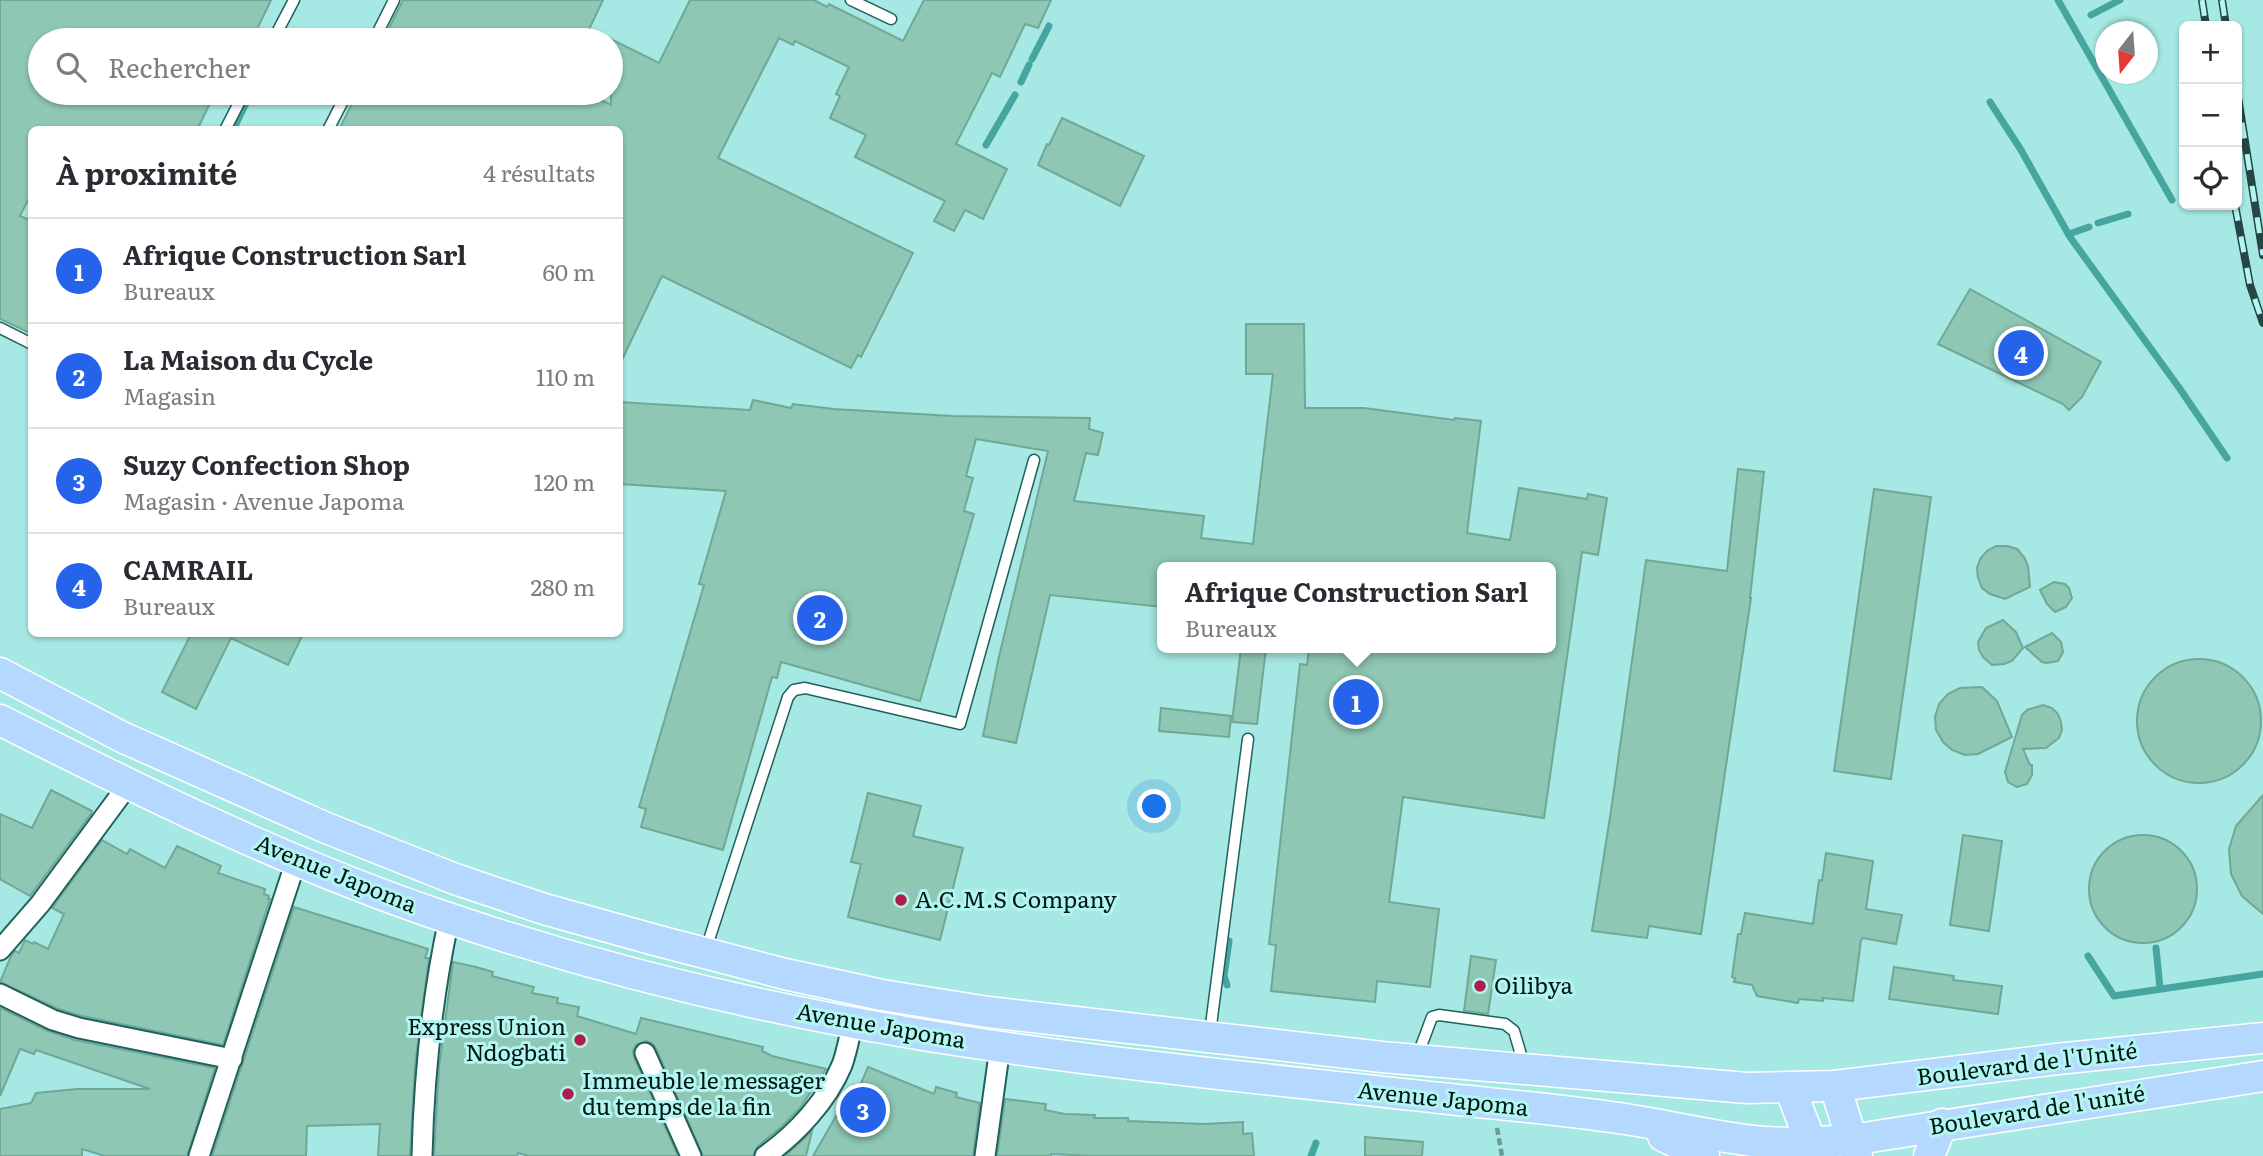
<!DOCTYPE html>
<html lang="fr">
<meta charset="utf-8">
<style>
:root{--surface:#fff;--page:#f7f7f7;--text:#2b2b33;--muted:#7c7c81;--line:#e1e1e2;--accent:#2563eb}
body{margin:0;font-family:Literata,serif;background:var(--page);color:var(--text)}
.controls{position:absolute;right:21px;top:21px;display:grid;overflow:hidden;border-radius:10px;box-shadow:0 2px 5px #0004}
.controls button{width:63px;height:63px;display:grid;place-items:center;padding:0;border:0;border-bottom:2px solid var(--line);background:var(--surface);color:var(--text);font:35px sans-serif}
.compass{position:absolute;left:2095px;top:21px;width:63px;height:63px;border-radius:50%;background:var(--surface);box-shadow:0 2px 5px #0004;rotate:197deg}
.you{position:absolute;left:1155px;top:807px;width:24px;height:24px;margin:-18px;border:5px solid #fff;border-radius:50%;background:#1a73e8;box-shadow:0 0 0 10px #1a73e833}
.badge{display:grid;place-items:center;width:46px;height:46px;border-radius:50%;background:var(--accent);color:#fff;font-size:23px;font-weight:700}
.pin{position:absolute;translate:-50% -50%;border:4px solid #fff;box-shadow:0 2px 7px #0006}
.popup{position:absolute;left:1157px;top:562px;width:399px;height:91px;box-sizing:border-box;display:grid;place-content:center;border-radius:10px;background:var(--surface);filter:drop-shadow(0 2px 5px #0005);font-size:23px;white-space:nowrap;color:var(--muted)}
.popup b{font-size:26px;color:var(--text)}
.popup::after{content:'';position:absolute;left:50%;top:100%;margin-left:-14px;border:14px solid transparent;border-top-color:var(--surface)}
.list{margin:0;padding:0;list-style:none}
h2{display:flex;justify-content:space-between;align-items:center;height:91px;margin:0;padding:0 28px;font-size:30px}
h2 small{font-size:23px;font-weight:400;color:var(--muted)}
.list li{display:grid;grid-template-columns:46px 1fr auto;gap:21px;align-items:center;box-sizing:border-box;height:105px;padding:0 28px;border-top:2px solid var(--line)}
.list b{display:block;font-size:26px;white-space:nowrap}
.list p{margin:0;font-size:23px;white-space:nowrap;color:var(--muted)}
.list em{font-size:23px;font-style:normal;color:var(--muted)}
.icon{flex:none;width:38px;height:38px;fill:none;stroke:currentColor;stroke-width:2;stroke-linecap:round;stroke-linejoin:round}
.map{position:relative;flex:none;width:2263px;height:1156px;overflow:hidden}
.search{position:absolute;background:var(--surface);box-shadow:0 2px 5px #0004;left:28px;top:28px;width:595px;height:77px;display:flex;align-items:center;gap:18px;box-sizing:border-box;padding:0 24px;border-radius:38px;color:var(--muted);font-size:26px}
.panel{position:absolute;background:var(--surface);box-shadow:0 2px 5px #0004;left:28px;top:126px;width:595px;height:511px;border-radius:10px}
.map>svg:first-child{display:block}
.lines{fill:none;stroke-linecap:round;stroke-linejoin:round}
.stream{stroke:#47a5a0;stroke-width:7}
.building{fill:#8ec7b3;stroke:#70a895;stroke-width:2}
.lane-casing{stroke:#1e615e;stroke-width:13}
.street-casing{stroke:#1e615e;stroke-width:23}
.primary-casing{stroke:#fff;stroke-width:33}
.path{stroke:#699b98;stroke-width:4.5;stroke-dasharray:7 3.5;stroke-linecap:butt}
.lane{stroke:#fff;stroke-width:10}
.street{stroke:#fff;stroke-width:19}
.primary{stroke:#b5d9fe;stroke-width:30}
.rail-casing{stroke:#254644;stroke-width:8}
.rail{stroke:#b3f6f1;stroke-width:5;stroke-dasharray:16;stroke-linecap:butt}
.poi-dot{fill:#af1d4a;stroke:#b3f6f1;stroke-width:2.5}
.labels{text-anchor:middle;stroke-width:6;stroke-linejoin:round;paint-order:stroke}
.street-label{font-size:23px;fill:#001716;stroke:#b3f6f1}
.poi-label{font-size:23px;fill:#001716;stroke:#b3f6f1;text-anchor:start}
</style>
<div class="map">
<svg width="2263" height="1156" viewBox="0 0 2263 1156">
<rect width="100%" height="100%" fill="#a6e8e3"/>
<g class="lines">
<g class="stream">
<polyline points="2058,0 2172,200"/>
<polyline points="2091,15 2120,0"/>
<polyline points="1032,59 1049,26"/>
<polyline points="1021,82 1029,65"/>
<polyline points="1990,102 2021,150 2070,237 2180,389 2227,458"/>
<polyline points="233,130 251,93"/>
<polyline points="986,145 1015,95"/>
<polyline points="2098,223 2128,214"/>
<polyline points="2069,234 2089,227"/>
<polyline points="2156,948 2160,988"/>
<polyline points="2088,956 2114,996 2263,974"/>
<polyline points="1227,985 1224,976 1229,941"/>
<polyline points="1311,1156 1316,1143"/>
</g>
</g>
<g class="building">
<polygon points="0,0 271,0 252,40 40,40 40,93 215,93 197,130 32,130 32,192 20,216 32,221 32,334 0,319"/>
<polygon points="403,0 603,0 584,40 383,40"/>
<polygon points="690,0 814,0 827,7 829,4 903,41 924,0 1051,0 1038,28 1025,24 1000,77 992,73 956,144 1007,169 983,219 965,210 954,231 934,221 945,201 855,157 866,135 830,118 840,96 836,94 849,67 795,41 793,45 779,38 718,158 913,253 861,357 858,355 851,368 662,276 620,364 620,130 339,130 357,93 586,93 611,105 611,39 659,63"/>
<polygon points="1062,118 1144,156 1120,206 1038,165 1047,144 1049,145"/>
<polygon points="1970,289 2101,362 2082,397 2069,410 2063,404 1938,344"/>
<polygon points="1246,324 1304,324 1305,408 1364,408 1454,420 1455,418 1481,421 1467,533 1510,540 1519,488 1587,499 1588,494 1607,498 1598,555 1582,552 1544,818 1403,797 1389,902 1439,909 1430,987 1377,981 1375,1002 1271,991 1276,945 1269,944 1300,664 1307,665 1309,648 1550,648 1550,567 1162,567 1162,607 1050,595 1016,743 983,736 998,661 1048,451 976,439 966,476 973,478 964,511 974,514 920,701 781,662 777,678 772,677 723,850 641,827 646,809 639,807 704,585 699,584 726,491 620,484 620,402 750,410 753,400 791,408 793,404 834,409 952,416 1090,418 1089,429 1103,433 1098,455 1086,453 1074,501 1204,516 1201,538 1253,544 1273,374 1246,374"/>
<polygon points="1738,469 1764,472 1750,598 1751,598 1701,934 1649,926 1647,938 1592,931 1611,811 1646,560 1727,571"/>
<polygon points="1874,489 1931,497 1891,779 1834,771"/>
<polygon points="1996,546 2007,546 2017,549 2024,557 2028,566 2030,587 2005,599 1990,594 1982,588 1978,578 1977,568 1980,559 1987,551"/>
<polygon points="2054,582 2065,584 2069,588 2072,598 2066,607 2055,612 2047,604 2040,590"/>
<polygon points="2003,620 2016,632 2023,648 2012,661 2004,664 1992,665 1983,657 1979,650 1978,642 1986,628"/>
<polygon points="2052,633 2061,642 2063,652 2058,661 2047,663 2042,662 2025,647"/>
<polygon points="191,634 303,634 288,665 231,638 196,709 162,692"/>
<polygon points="1241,648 1266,648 1257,724 1232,722"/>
<circle cx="2199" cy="721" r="62"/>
<polygon points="1982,687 1997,701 2012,737 1978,754 1965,755 1952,750 1943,742 1936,730 1935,717 1939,704 1948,694 1960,688"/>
<polygon points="2043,705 2052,708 2058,714 2061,722 2062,730 2059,738 2046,748 2023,749 2030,765 2032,765 2032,775 2027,784 2017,787 2008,782 2005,772 2022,715 2027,710"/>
<polygon points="1161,708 1231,716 1229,737 1159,731"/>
<polygon points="51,790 92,811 91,814 30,896 0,879 0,814 32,828"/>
<polygon points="868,793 921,806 913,836 963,848 940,940 848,917 861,864 851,862"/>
<polygon points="2263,795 2263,914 2242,896 2231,874 2229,849 2236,826"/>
<circle cx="2143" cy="889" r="54"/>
<polygon points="1963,835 2002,841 1989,931 1950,925"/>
<polygon points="102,840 127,854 130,849 165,868 177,846 221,866 218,873 265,889 264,894 269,896 268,899 270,899 223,1045 82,1016 58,1009 0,982 11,956 15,951 19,953 25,940 33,944 34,942 48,949 64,914 52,908"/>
<polygon points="1826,853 1873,861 1866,909 1902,915 1896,944 1863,938 1861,940 1853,1001 1823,998 1823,1001 1799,999 1798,1003 1757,996 1752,985 1734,982 1735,978 1732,977 1738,934 1741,934 1745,913 1813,924 1819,880 1822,881"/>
<polygon points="294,907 428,949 425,958 429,958 415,1065 410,1156 378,1156 380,1124 307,1126 306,1156 212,1156"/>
<polygon points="1471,956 1496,960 1488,1014 1464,1011"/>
<polygon points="453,962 476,967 493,972 492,976 534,987 532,993 558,998 557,1003 579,1007 577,1016 636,1034 641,1018 763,1047 762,1051 772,1056 826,1069 800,1108 780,1128 757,1147 753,1156 703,1156 656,1048 652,1043 646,1041 636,1045 633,1051 634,1057 678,1156 529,1156 518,1153 517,1156 434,1156 439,1067"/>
<polygon points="1894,967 1954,976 1953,980 2002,986 1998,1014 1889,999"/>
<polygon points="0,1008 48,1031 75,1040 215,1068 187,1156 105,1156 82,1149 82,1156 0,1156 0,1109 31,1103 36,1093 77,1089 150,1089 36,1050 34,1054 20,1049 0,1096"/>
<polygon points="868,1067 934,1094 936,1087 957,1093 956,1097 980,1103 973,1156 813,1156 854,1085 859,1088"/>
<polygon points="1005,1099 1046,1104 1045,1110 1065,1114 1095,1115 1094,1118 1128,1118 1128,1121 1204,1124 1243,1122 1243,1134 1252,1133 1254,1156 1092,1156 1051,1154 1051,1156 997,1156"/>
<polygon points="812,1131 806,1156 785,1156 796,1146"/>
<polygon points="1365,1137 1423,1142 1422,1156 1365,1156"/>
</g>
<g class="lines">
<defs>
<g id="lane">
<polyline points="851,0 891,19"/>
<polyline points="273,40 294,0"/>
<polyline points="374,40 394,0"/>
<polyline points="225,130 244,93"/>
<polyline points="328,130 347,93"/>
<polyline points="0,328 32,344"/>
<polyline points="706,949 788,697 794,690 805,688 960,724 1034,460"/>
<polyline points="1210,1033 1248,739"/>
<polyline points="1417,1057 1432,1017 1439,1015 1505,1024 1514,1031 1524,1065"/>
</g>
<g id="street">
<polyline points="0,950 40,904 128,785"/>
<polyline points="0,994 53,1020 79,1028 232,1059"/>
<polyline points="645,1053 691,1156"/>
<polyline points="199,1156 296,861"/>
<path d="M422,1156C424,1076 432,997 449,919"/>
<path d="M765,1156C796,1134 827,1101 842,1065C847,1052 849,1037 853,1023"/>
<polyline points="985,1156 1000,1047"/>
</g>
<g id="primary">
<polyline points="0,673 122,737 324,827 455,879 544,909 655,940 785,974 882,995 988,1012 1382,1057 1747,1088 1835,1086 2057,1059 2263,1038"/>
<path d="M0,720C146,794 293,866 448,918C619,976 804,1018 981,1044C1134,1067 1287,1081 1440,1098C1504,1105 1568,1110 1631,1120C1676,1127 1719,1138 1764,1142C1793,1144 1822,1142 1851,1140L2263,1076"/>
<polyline points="1835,1086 1857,1156"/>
<polyline points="1790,1088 1816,1156"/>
<polyline points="1663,1136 1704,1156"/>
<polyline points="1929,1156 1942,1124"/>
</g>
</defs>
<use href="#lane" class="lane-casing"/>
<use href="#street" class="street-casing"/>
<use href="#primary" class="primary-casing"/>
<polyline class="path" points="1497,1128 1502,1156"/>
<use href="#lane" class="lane"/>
<use href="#street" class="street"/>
<use href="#primary" class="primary"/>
<defs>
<g id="rail">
<polyline points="2202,0 2206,26"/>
<polyline points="2222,0 2226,26"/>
<polyline points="2237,91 2263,255"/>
<polyline points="2235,205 2250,285 2263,323"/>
</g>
</defs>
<use href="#rail" class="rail-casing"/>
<use href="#rail" class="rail"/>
</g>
<g class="poi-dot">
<circle cx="901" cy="900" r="7"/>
<circle cx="1480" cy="986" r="7"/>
<circle cx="580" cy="1040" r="7"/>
<circle cx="568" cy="1094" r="7"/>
</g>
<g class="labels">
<g class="street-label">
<text transform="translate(336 874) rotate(22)" y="8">Avenue Japoma</text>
<text transform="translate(881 1026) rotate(10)" y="8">Avenue Japoma</text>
<text transform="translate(2027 1064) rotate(-7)" y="8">Boulevard de l'Unité</text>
<text transform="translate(1443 1099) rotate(6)" y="8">Avenue Japoma</text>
<text transform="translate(2037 1110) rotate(-9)" y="8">Boulevard de l'unité</text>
</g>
<g class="poi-label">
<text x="915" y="908">A.C.M.S Company</text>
<text x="1494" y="994">Oilibya</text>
<text x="566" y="1035" text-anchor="end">Express Union<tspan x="566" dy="26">Ndogbati</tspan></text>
<text x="582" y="1089">Immeuble le messager<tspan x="582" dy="26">du temps de la fin</tspan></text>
</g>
</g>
</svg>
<div class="controls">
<button>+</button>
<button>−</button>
<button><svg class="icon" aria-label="locate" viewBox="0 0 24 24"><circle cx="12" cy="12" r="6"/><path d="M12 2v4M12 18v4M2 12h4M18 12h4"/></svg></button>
</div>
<svg class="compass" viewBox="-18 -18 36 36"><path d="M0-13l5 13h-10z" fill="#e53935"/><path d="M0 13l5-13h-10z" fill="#7c7c81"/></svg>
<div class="you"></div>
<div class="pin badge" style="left:1356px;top:702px">1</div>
<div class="popup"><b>Afrique Construction Sarl</b>Bureaux</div>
<div class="pin badge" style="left:820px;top:618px">2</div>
<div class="pin badge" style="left:863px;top:1110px">3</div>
<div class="pin badge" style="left:2021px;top:353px">4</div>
<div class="search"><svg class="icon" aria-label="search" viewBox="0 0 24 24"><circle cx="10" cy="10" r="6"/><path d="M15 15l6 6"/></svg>Rechercher</div>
<section class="panel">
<h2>À proximité<small>4 résultats</small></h2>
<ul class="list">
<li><span class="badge">1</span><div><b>Afrique Construction Sarl</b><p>Bureaux</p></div><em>60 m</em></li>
<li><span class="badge">2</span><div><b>La Maison du Cycle</b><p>Magasin</p></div><em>110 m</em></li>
<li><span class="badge">3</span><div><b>Suzy Confection Shop</b><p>Magasin · Avenue Japoma</p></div><em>120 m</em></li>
<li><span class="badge">4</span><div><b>CAMRAIL</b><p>Bureaux</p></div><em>280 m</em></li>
</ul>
</section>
</div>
